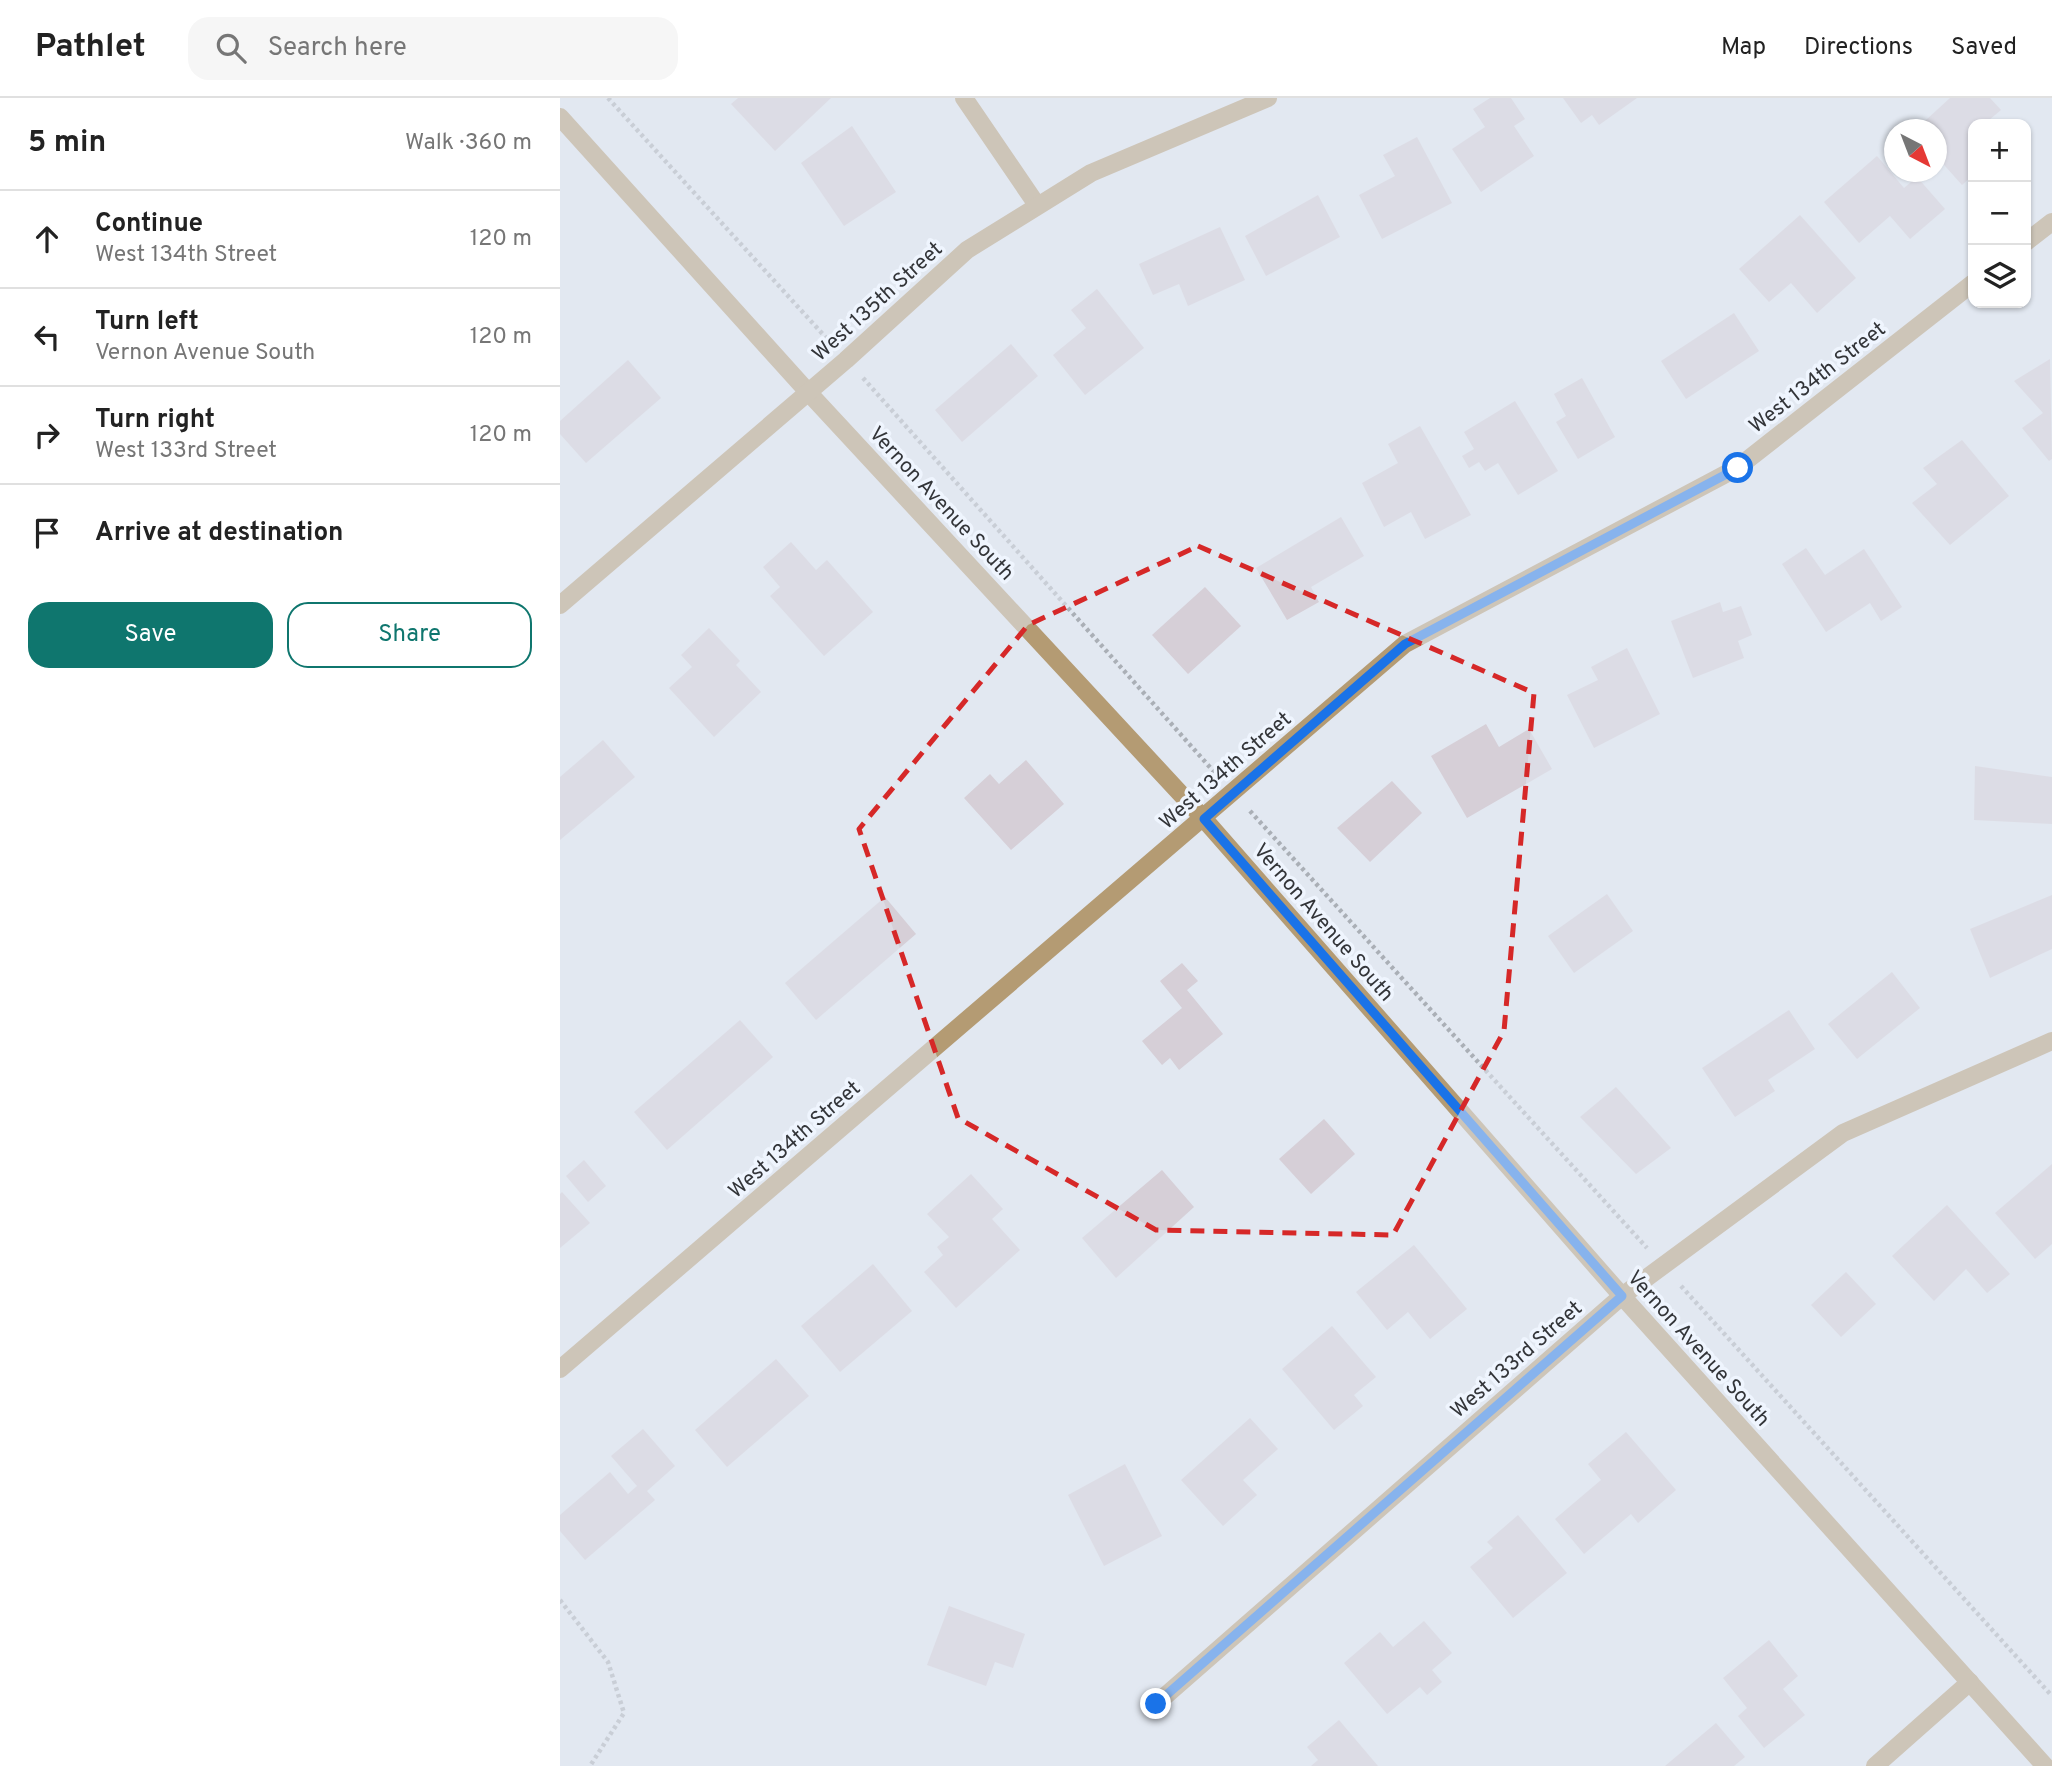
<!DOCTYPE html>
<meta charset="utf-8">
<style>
:root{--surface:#fff;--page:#f6f6f6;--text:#222;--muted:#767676;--line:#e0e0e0;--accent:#0f766e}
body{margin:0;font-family:Overpass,sans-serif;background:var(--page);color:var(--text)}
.controls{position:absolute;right:21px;top:21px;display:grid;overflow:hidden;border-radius:14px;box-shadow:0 2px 5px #0004}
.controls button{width:63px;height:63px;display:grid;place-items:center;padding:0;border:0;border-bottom:2px solid var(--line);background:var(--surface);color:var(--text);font:35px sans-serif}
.compass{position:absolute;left:1324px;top:21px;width:63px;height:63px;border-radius:50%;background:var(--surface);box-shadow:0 2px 5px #0004;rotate:138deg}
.stop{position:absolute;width:21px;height:21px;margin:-16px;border:5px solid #1a73e8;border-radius:50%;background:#fff}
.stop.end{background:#1a73e8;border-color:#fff;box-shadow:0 2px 7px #0008}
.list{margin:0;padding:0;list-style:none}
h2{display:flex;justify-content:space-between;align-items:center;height:91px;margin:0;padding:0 28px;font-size:30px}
h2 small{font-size:23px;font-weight:400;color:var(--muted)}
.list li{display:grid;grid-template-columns:46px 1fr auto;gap:21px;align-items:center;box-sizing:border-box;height:98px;padding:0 28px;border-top:2px solid var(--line)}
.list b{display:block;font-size:26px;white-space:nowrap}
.list p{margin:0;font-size:23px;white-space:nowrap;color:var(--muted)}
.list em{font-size:23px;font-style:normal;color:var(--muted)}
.actions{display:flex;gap:14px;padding:21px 28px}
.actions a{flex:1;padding:16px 0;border:2px solid var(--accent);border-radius:21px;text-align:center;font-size:24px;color:var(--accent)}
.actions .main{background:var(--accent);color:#fff}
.icon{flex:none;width:38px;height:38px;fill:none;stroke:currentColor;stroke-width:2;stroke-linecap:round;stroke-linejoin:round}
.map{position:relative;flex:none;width:1492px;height:1668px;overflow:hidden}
header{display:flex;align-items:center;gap:42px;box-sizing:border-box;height:98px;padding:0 35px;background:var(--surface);border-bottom:2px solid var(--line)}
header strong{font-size:33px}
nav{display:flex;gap:38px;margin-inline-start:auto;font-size:24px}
.search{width:490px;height:63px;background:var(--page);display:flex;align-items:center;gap:18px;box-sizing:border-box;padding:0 24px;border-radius:21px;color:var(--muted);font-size:26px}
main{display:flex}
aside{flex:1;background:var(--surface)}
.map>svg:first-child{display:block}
.building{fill:#d6cfd7}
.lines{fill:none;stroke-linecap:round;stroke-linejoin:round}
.path{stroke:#aaafb6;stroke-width:4.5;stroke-dasharray:3.5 3.5;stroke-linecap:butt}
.minor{stroke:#b49b73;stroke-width:18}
.route{stroke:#1a73e8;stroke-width:9}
.marked{fill:none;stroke:#d62828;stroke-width:5;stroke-dasharray:14 9;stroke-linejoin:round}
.labels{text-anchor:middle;stroke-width:7;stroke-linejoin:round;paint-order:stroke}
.street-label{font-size:21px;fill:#333539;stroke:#eff5fe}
</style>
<header>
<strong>Pathlet</strong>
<div class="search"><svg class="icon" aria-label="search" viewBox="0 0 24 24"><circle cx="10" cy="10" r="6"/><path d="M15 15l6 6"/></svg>Search here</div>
<nav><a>Map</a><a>Directions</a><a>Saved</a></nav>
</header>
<main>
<aside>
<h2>5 min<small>Walk · 360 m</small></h2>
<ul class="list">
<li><svg class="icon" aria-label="ahead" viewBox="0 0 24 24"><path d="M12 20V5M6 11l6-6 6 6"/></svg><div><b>Continue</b><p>West 134th Street</p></div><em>120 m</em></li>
<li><svg class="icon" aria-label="left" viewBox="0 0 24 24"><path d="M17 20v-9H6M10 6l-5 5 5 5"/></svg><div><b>Turn left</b><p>Vernon Avenue South</p></div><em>120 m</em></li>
<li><svg class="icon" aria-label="right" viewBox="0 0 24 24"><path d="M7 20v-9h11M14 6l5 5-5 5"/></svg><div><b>Turn right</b><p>West 133rd Street</p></div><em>120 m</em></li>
<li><svg class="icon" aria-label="arrive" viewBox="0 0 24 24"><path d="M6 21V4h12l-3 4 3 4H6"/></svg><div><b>Arrive at destination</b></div></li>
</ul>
<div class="actions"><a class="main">Save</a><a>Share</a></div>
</aside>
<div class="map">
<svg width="1492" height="1668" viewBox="0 0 1492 1668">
<rect width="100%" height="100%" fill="#e2e8f1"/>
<g class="building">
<polygon points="178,0 271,0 215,53 171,6"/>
<polygon points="930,0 951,0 965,21 954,28 974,58 921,94 892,51 925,29 913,11"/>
<polygon points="1003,0 1077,0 1039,27 1032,17 1021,25"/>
<polygon points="1390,0 1430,0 1441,12 1429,22 1432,26 1413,26 1413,77 1402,87 1377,59 1377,32 1355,32"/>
<polygon points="292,28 336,94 284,128 241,65"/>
<polygon points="857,39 892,105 822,141 799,97 835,78 823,57"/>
<polygon points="1317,58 1344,90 1357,79 1385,111 1350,141 1330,118 1299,145 1264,104"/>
<polygon points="758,97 780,139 706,178 685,138"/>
<polygon points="1240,117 1296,180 1257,215 1231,185 1209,204 1179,171"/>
<polygon points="660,129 685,182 628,208 619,186 593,197 579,166"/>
<polygon points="537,191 584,250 525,297 493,257 526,230 511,212"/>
<polygon points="1174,215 1199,253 1126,301 1101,263"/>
<polygon points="451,246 478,278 402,344 375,312"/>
<polygon points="1490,261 1492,361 1489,363 1462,330 1483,315 1454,283"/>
<polygon points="68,262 101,300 26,365 0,336 0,323"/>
<polygon points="1022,280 1055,339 1018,361 996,324 1006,318 994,296"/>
<polygon points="955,303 998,373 958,397 938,365 925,373 919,364 909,370 902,358 914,351 904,334"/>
<polygon points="860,328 911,417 865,441 851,414 824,429 802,385 838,365 828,346"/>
<polygon points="1402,342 1449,398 1390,447 1352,405 1377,386 1363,370"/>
<polygon points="781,419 804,458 751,489 759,504 727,522 696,470"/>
<polygon points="231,444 256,472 267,462 313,514 264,558 210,498 220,489 203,469"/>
<polygon points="1246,450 1265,477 1304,451 1342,509 1321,523 1310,505 1266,534 1222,466"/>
<polygon points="645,489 681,528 628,576 592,537"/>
<polygon points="1160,504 1163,514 1181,508 1192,537 1178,543 1184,560 1133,580 1111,523"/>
<polygon points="149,530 180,563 176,567 201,594 154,639 109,590 132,569 121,557"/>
<polygon points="1067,550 1100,616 1034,650 1007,597 1038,582 1031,569"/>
<polygon points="926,626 939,649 969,631 992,671 907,720 871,658"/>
<polygon points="43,642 75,679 0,742 0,679"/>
<polygon points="466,662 504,706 451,752 404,700 430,676 439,686"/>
<polygon points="1415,668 1492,679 1492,726 1414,722"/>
<polygon points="832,683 862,715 810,764 777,730"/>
<polygon points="1047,796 1073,833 1014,875 988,838"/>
<polygon points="1492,797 1492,851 1430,880 1410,831"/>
<polygon points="325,799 356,836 256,922 225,885"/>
<polygon points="622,865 638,883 627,892 663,936 619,972 610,960 602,967 582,943 622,910 600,883"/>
<polygon points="1332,874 1360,910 1297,961 1268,926"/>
<polygon points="1229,912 1255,951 1208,982 1215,993 1175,1019 1142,970"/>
<polygon points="180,922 213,959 107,1052 74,1014"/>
<polygon points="1056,989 1111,1050 1076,1076 1020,1019"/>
<polygon points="764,1021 795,1056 751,1096 719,1061"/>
<polygon points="24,1062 46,1088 28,1104 6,1078"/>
<polygon points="1492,1066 1492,1146 1475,1161 1435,1115"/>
<polygon points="602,1072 634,1109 556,1180 522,1140"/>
<polygon points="411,1076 443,1111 432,1121 460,1152 396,1210 364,1174 383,1157 377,1149 389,1139 367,1116"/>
<polygon points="2,1094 30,1125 0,1150 0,1096"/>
<polygon points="1387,1107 1450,1176 1427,1195 1406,1171 1374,1203 1332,1158"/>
<polygon points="854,1147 907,1211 870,1241 848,1214 827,1232 796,1194"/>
<polygon points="313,1166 352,1213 280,1274 241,1228"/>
<polygon points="1286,1174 1316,1206 1281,1239 1251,1207"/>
<polygon points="772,1228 816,1279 794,1297 803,1308 774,1332 722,1271"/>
<polygon points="216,1261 249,1298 167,1369 135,1332"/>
<polygon points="690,1320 718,1351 683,1382 697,1397 663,1428 621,1382"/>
<polygon points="83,1331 115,1368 87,1393 95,1402 25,1462 0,1433 0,1417 50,1374 68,1396 77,1388 51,1358"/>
<polygon points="1066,1334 1116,1392 1078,1425 1071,1416 1024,1456 995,1421 1041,1382 1028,1366"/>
<polygon points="565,1366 602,1438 544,1468 508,1397"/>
<polygon points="958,1417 1007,1475 953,1520 910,1469 933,1450 927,1444"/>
<polygon points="389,1508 465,1536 453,1570 435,1564 426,1588 367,1567"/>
<polygon points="864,1523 892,1555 872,1572 882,1584 867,1597 860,1589 827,1616 784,1565 820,1534 833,1549"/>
<polygon points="1209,1542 1238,1578 1223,1591 1245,1617 1204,1650 1178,1618 1187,1610 1163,1580"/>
<polygon points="779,1622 818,1668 751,1668 758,1662 747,1649"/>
<polygon points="1156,1625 1185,1659 1174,1668 1105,1668"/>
</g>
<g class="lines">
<g class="path">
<polyline points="48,0 269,243"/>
<polyline points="303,280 656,676"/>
<polyline points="690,713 1087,1150"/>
<polyline points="1121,1188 1492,1598"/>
<polyline points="0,1502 48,1564 64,1615 30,1668"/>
</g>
<g class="minor">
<polyline points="404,0 477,107"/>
<polyline points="0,19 248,294 644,721 1062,1198 1485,1668"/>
<polyline points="1466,144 1492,124"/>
<polyline points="0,507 286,262 407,152 531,75 708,0"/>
<polyline points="0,1271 845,546 1177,370 1413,185"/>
<polyline points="596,1606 1062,1198 1283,1035 1492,943"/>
<polyline points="1315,1668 1410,1584"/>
</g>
</g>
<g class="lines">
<polyline class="route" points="596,1606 1062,1198 644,721 845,546 1178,370"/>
</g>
<path d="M0 0H1492V1668H0ZM638,448L974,595L944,933L833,1137L596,1132L398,1020L299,731L468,527Z" fill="#e2e8f1" fill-opacity=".55" fill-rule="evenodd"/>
<path class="marked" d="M638,448L974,595L944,933L833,1137L596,1132L398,1020L299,731L468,527Z"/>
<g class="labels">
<g class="street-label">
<text transform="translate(317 203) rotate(-42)" y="7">West 135th Street</text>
<text transform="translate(1257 279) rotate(-38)" y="7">West 134th Street</text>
<text transform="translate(382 405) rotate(47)" y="7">Vernon Avenue South</text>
<text transform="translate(665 672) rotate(-41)" y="7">West 134th Street</text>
<text transform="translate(764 824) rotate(49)" y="7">Vernon Avenue South</text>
<text transform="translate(234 1041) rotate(-41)" y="7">West 134th Street</text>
<text transform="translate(1139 1250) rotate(48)" y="7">Vernon Avenue South</text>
<text transform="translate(956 1261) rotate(-41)" y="7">West 133rd Street</text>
</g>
</g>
</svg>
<div class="controls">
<button>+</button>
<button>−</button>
<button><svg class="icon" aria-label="layers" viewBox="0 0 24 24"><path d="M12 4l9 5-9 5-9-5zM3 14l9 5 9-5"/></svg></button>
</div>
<svg class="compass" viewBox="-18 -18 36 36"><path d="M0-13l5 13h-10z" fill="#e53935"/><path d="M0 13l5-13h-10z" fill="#767676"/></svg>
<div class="stop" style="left:1178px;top:370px"></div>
<div class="stop end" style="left:596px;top:1606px"></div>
</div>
</main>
